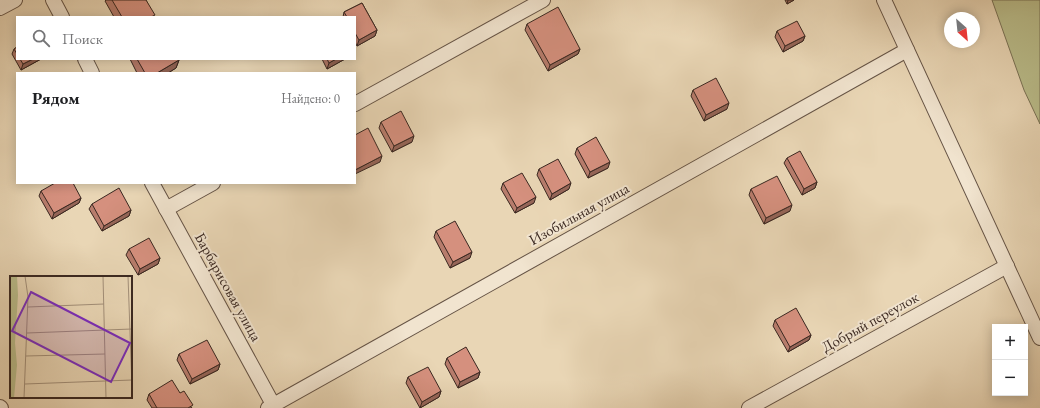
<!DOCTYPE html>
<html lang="ru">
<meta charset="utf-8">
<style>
:root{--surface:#fff;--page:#f6f6f6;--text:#202124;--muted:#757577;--line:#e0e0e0}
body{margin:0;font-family:"EB Garamond",serif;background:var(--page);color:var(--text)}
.controls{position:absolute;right:12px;bottom:12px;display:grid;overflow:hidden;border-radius:0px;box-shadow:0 2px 10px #0003}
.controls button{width:36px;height:36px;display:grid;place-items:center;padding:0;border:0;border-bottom:1px solid var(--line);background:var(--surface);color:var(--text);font:20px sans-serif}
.compass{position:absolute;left:944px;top:12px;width:36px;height:36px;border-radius:50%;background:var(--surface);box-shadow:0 2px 10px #0003;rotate:153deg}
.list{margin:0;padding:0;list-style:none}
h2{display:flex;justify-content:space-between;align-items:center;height:52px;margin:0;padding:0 16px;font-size:17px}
h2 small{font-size:13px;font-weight:400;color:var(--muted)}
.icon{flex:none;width:22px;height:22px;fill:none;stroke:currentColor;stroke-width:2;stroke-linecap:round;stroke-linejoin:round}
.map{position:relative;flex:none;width:1040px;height:408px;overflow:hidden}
.search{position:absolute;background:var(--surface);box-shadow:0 2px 10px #0003;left:16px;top:16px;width:340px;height:44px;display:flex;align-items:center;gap:10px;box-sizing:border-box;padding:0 14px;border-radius:0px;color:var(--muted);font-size:15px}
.panel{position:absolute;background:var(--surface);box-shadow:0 2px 10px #0003;left:16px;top:72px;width:340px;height:112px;border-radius:0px}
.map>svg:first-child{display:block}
.green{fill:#babd8b;stroke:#7a7256}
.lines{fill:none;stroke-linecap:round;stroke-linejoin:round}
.street-casing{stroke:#665446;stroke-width:16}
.street{stroke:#f1e4cf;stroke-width:14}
.wall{fill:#b77c6c;stroke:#3a2821}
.shaded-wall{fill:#956558;stroke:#3a2821}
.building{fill:#d5907e;stroke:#3a2821}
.labels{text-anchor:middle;stroke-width:4;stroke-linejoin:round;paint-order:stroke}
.street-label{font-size:15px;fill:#3a2821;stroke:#f1e4cf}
.inset-road{fill:none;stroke:#a3907a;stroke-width:1}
.view{fill:#7b2cbf;fill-opacity:0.15;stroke:#7b2cbf;stroke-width:2}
.inset-edge{fill:none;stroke:#3a2821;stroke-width:2}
</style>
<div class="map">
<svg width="1040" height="408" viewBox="0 0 1040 408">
<rect width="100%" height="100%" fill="#e9d6b5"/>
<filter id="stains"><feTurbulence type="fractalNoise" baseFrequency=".005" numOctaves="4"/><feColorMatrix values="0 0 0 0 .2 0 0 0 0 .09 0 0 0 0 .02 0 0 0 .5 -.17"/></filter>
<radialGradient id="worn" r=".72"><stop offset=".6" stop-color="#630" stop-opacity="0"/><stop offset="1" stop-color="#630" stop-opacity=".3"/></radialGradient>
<polygon class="green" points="992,0 1040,0 1040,124 1024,90"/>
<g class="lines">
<defs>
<g id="street">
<polyline points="53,0 62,17"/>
<polyline points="884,0 1040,338"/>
<polyline points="0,8 15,0"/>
<polyline points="85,59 92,73"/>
<polyline points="355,104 543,0"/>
<polyline points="152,183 275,408"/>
<polyline points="166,209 213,183"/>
<polyline points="0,407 1,408"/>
<polyline points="268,408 907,50"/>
<polyline points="749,408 1007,266"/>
</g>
</defs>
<use href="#street" class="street-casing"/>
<use href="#street" class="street"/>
</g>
<g class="wall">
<polygon points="106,0 146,0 154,17 114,17 105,1"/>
<polygon points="785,0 794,0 787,4"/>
<polygon points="362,3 377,30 375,36 357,46 355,42 355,17 343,17 344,12"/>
<polygon points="527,24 580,49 578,54 548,71 525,30"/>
<polygon points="777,31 805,36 803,41 783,52 775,37"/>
<polygon points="17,47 17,59 41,59 21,70 12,54 14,49"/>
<polygon points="130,59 179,59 179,60 176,68 168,73 137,73"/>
<polygon points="322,59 345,59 327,69"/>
<polygon points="693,90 727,109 704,121 691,96"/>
<polygon points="381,122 412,142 392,152 379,128"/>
<polygon points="577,148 608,168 588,178 575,154"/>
<polygon points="787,158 817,182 815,188 802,195 784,163"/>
<polygon points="539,169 569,189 550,200 537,175"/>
<polygon points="503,183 534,203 515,213 501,189"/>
<polygon points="751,189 790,211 764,224 749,195"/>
<polygon points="41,191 81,198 79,203 52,219 39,196"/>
<polygon points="92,204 131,210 129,216 102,231 89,209"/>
<polygon points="436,231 470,258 450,268 434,237"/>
<polygon points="129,249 160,258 158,264 138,275 126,255"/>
<polygon points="775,320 811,335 809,340 788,352 773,326"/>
<polygon points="179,354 220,364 218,370 190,384 177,360"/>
<polygon points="447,358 480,372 478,378 458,388 445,364"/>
<polygon points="408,377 441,391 439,397 420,408 406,383"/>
<polygon points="180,393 192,408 152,408 147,400 149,394"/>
</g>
<g class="shaded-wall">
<polygon points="788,0 794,0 787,4"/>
<polygon points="377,30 375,36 357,46 359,40"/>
<polygon points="805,36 803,41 783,52 785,46"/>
<polygon points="580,49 578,54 548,71 550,65"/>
<polygon points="33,59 41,59 21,70 23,64"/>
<polygon points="336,59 345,59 327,69 329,63"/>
<polygon points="179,60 176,68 168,73 157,73"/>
<polygon points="729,103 727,109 704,121 706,115"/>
<polygon points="414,136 412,142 392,152 394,146"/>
<polygon points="382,156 380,162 355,174 355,170"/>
<polygon points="610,162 608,168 588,178 590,172"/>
<polygon points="817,182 815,188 802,195 804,189"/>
<polygon points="571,183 569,189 550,200 552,194"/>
<polygon points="536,197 534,203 515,213 517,208"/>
<polygon points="81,198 79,203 52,219 54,213"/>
<polygon points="792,205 790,211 764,224 766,218"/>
<polygon points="131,210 129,216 102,231 104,226"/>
<polygon points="472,252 470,258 450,268 453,262"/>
<polygon points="160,258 158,264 138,275 140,269"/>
<polygon points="811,335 809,340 788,352 790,347"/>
<polygon points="220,364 218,370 190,384 192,379"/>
<polygon points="480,372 478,378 458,388 460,382"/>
<polygon points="441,391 439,397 420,408 422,402"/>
</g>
<g class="building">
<polygon points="112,0 146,0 155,15 151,17 122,17"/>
<polygon points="362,3 377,30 359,40 355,33 355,17 347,17 344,12"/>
<polygon points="558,7 580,49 550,65 527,24"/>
<polygon points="797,21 805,36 785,46 777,31"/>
<polygon points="17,47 17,54 14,49"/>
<polygon points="20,59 33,59 23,64"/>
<polygon points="137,59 179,59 179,60 157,73 145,73"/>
<polygon points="327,59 336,59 329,63"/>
<polygon points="716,78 729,103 706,115 693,90"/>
<polygon points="401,111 414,136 394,146 381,122"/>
<polygon points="368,128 382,156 355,170 355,135"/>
<polygon points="596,137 610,162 590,172 577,148"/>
<polygon points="800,151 817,182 804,189 787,158"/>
<polygon points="558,159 571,183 552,194 539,169"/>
<polygon points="522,173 536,197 517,208 503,183"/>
<polygon points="777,176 792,205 766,218 751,189"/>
<polygon points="55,183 73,183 81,198 54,213 41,191"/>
<polygon points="119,188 131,210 104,226 92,204"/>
<polygon points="455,221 472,252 453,262 436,231"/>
<polygon points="149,238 160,258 140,269 129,249"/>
<polygon points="796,308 811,335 790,347 775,320"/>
<polygon points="207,340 220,364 192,379 179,354"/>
<polygon points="466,347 480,372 460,382 447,358"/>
<polygon points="428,367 441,391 422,402 408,377"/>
<polygon points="172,380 180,393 184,391 193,405 188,408 157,408 149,394"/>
</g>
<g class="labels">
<g class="street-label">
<text transform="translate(579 214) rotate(-29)" y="5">Изобильная улица</text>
<text transform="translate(228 287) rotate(61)" y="5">Барбарисовая улица</text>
<text transform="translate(870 322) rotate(-29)" y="5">Добрый переулок</text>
</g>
</g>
<g transform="translate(10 276)">
<rect width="122" height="122" fill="#e9d6b5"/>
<path d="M0,0H7L8,19L5,67L7,89L4,122H0Z" fill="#babd8b"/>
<path class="inset-road" d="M93,0L96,122M118,0L122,112M18,31L94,28M17,57L122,53M16,80L95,78M15,108L122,104M14,122L18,21L15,0"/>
<path class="view" d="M21,16L120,67L101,106L2,55Z"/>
<rect width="122" height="122" class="inset-edge"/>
</g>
<rect width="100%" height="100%" filter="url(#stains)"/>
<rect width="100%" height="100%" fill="url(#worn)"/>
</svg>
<div class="controls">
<button>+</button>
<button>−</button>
</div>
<svg class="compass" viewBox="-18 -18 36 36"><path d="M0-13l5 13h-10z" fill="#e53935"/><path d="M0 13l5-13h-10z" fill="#757577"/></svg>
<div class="search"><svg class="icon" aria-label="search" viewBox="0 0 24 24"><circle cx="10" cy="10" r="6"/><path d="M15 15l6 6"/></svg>Поиск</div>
<section class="panel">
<h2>Рядом<small>Найдено: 0</small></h2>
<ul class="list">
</ul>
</section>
</div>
